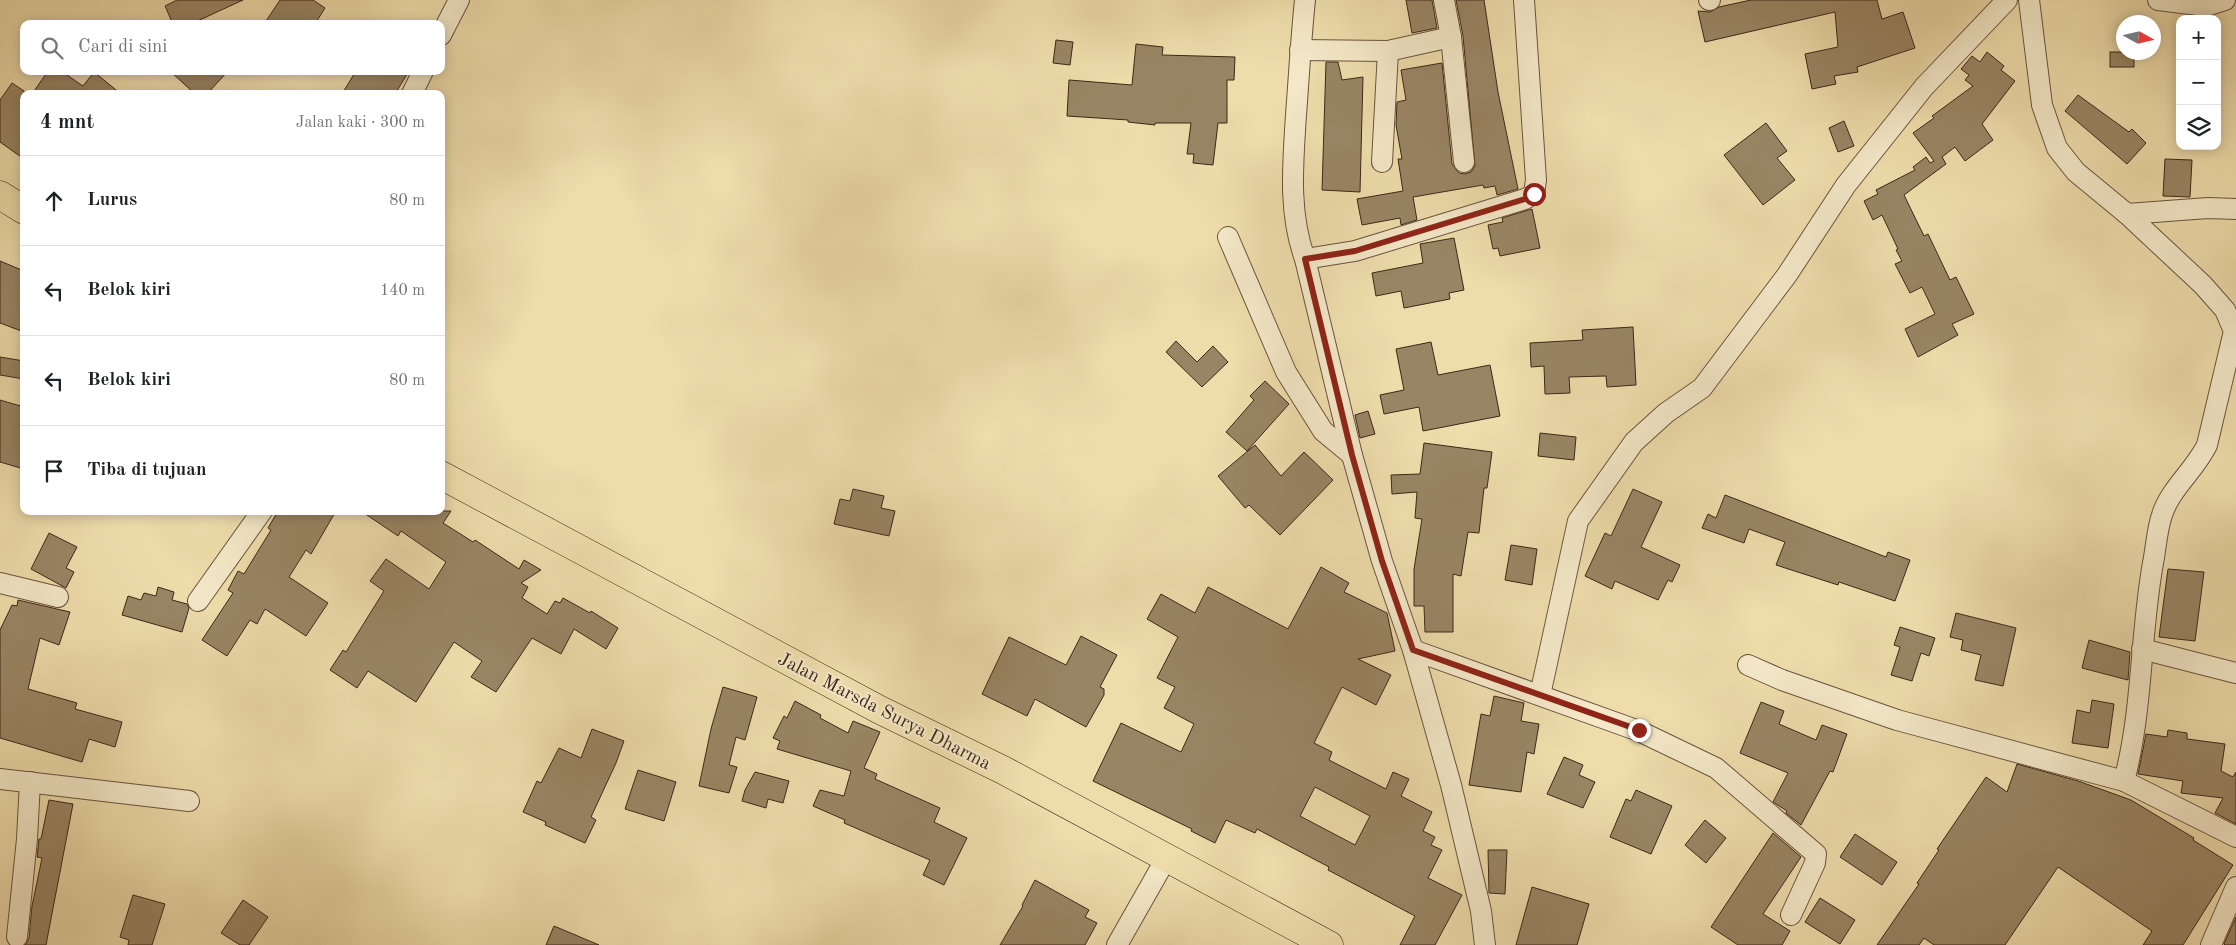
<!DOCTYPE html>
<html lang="id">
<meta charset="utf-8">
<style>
:root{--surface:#fff;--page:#f2f2f2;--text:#202124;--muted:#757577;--line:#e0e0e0}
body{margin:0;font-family:"Old Standard TT",serif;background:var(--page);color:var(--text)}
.controls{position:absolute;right:15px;top:15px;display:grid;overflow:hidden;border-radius:10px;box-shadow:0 2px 12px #0003}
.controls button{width:45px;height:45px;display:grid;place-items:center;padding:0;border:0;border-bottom:1px solid var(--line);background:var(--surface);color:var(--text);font:25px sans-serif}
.compass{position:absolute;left:2116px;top:15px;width:45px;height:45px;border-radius:50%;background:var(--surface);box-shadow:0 2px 12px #0003;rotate:98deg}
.stop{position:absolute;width:15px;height:15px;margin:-11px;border:4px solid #8f2418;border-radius:50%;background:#fff}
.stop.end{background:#8f2418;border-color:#fff;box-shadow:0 1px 5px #0008}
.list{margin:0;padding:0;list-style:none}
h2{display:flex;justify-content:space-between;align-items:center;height:65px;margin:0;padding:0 20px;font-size:21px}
h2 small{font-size:16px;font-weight:400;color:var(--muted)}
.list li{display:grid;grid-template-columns:32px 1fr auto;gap:15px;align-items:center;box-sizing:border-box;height:90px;padding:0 20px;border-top:1px solid var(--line)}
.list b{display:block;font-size:19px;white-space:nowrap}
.list em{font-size:16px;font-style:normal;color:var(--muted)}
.icon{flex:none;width:28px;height:28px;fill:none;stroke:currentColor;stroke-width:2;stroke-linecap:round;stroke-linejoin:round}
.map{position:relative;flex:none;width:2236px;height:945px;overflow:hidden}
.search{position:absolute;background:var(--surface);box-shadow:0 2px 12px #0003;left:20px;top:20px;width:425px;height:55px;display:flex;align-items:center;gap:12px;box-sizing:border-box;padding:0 18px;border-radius:10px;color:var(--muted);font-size:19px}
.panel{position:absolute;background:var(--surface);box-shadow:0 2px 12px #0003;left:20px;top:90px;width:425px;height:425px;border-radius:10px}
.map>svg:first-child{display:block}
.building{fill:#998564;stroke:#3d2718;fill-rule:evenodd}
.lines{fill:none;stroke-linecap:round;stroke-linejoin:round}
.minor-casing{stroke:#69543d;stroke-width:22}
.highway-casing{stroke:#3d2718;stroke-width:29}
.minor{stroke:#f4e8c8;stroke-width:20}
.highway{stroke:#eedcab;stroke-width:28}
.route{stroke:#8f2418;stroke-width:6}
.labels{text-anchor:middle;stroke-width:4;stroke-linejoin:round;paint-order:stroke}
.street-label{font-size:19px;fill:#3d2718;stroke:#f4e8c8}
</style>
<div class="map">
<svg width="2236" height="945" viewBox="0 0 2236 945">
<rect width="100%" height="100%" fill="#eedcab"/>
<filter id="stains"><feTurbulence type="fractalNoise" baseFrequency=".004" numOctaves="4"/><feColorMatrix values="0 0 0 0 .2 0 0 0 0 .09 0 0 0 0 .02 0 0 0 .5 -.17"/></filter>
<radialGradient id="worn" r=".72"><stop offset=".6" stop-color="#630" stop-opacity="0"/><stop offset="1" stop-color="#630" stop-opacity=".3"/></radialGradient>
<g class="building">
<polygon points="177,0 243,0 191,24 173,24 165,6"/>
<polygon points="280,0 313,0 325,8 315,24 264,24"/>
<polygon points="1406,0 1432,0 1437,28 1412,33"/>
<polygon points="1456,0 1484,0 1498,92 1518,189 1497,195 1495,186 1484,188 1483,185 1413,197 1417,220 1401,225 1400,218 1362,225 1357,199 1403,191 1398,159 1402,159 1396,125 1397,102 1406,100 1401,70 1442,63 1452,164 1459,173 1465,174 1471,172 1475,166 1463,36"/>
<polygon points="1751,0 1877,0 1882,19 1903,12 1915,48 1857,67 1858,72 1834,76 1836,84 1812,89 1805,54 1838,47 1835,12 1705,42 1698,11 1710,12 1719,7"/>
<polygon points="1056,40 1073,42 1070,65 1053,63"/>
<polygon points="1136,44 1163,47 1162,55 1235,57 1234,80 1227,80 1227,123 1218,123 1213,165 1193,163 1194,154 1187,154 1191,123 1155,123 1155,125 1128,122 1128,120 1067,116 1069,80 1132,85"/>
<polygon points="1987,52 2004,66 2001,70 2015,81 1982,124 1993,140 1965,161 1955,147 1942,157 1946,164 1904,195 1924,236 1928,234 1950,280 1956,277 1974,314 1952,324 1958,335 1918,357 1905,329 1935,314 1922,287 1910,293 1895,264 1902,261 1896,250 1898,249 1882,215 1873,220 1864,201 1878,194 1876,190 1915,170 1913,167 1926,157 1930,163 1934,161 1913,133 1934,118 1932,116 1973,86 1965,80 1969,75 1961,69 1972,56 1980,62"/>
<rect x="2110" y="52" width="24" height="15"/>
<polygon points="1326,62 1338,62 1342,80 1363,77 1360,192 1322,190"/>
<polygon points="48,71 61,71 83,86 94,72 121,94 32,94"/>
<polygon points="170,71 228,71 207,94 195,94"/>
<polygon points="356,71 409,71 395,94 342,94"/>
<polygon points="12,83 24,91 24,159 0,142 0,100"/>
<polygon points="2078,95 2129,132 2132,129 2146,143 2127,164 2065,111"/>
<polygon points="1844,121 1854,146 1838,152 1829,128"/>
<polygon points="1766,123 1787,151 1777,158 1795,180 1763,205 1724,155"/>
<polygon points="2165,159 2192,160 2190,197 2163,196"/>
<polygon points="1532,209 1540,248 1500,256 1498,248 1493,249 1488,225 1503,222 1502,218"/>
<polygon points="1454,238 1464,290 1449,293 1450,299 1404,308 1401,291 1376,296 1372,273 1423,263 1420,244"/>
<polygon points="0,261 24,271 24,332 0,323"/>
<polygon points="1633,327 1636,385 1607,387 1606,376 1569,377 1570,393 1545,394 1544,366 1531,367 1530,343 1583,340 1582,330"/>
<polygon points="1176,341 1197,362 1213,346 1228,362 1202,387 1166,352"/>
<polygon points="1431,342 1438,375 1490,365 1500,416 1423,431 1419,407 1384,414 1380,395 1404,390 1396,349"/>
<polygon points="0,357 24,361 24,379 0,375"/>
<polygon points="1265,381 1289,404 1247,451 1226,432 1254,400 1250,396"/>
<polygon points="0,400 24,407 24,469 0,462"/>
<polygon points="1368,411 1375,434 1360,438 1355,415"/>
<polygon points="1540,433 1576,437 1574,460 1538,456"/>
<polygon points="1424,443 1492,452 1487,488 1484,488 1479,533 1468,532 1461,576 1453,574 1453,632 1425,632 1424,606 1414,606 1414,569 1422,519 1415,518 1417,492 1392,494 1391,475 1420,474"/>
<polygon points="1255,445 1281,476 1304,452 1333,480 1280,535 1249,505 1245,508 1218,476"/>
<polygon points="853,489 884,496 881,508 895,511 889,536 834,524 840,499 850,501"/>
<polygon points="1633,489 1662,502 1641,547 1680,565 1672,582 1668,580 1658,600 1615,581 1612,589 1585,576 1605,533 1611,536"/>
<polygon points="1725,495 1886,557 1888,552 1910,560 1895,601 1839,582 1838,585 1776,565 1785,542 1749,529 1744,543 1702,528 1708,514 1716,518"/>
<polygon points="278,511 336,511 311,554 306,550 289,577 328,603 306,636 265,609 257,624 250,620 227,656 202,640 233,593 228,590 238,571 244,574 271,530 268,528"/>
<polygon points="361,511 451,511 443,523 473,542 475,540 519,569 524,560 541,570 521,583 528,587 522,598 547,614 555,601 560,603 563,598 590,613 591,611 618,628 606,649 574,629 561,654 532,638 496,692 471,677 482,661 454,642 416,702 368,671 357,688 330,670 343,650 346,652 384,591 370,581 386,559 429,589 446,562 401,531 398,536"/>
<polygon points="49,533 77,547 66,568 74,572 66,588 31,569"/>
<polygon points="1511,545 1537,549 1532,585 1505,580"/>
<path d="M1321,567L1349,583L1344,592L1387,613L1395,651L1358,659L1391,675L1376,705L1342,687L1314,743L1332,752L1329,760L1386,789L1393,772L1409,779L1401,796L1432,812L1423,831L1435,837L1431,845L1442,850L1428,878L1462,895L1435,945H1400L1415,916L1328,870L1329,867L1257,829L1255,833L1226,820L1215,843L1191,831L1192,829L1093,781L1121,723L1181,752L1194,724L1164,708L1175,687L1157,678L1178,637L1147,619L1161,594L1195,613L1208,587L1288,629ZM1315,787L1370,816L1355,845L1300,816Z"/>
<polygon points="2168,569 2204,572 2195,641 2159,637"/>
<polygon points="158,587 174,592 172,600 187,604 189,608 182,632 122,615 128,596 141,600 144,593 156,596"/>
<polygon points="18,600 70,612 59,645 40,638 28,689 77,703 75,709 122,722 115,747 89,739 82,762 0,738 0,630 12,605 17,606"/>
<polygon points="1956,613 2016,628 2003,686 1975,680 1981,655 1961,650 1963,640 1950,637"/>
<polygon points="1900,627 1935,638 1929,656 1921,653 1912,681 1891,675 1900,647 1894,645"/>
<polygon points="1081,636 1117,655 1100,687 1104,689 1104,695 1086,727 1035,699 1027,716 982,694 1009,637 1066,665"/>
<polygon points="2089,640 2130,652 2128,680 2082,668"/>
<polygon points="723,687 757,697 745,740 736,737 729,765 737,767 729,793 699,786 711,729"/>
<polygon points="1494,696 1524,703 1521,721 1539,724 1534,754 1527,752 1521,792 1469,785 1481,714 1490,716"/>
<polygon points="2092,700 2114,704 2108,748 2072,743 2077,710 2090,713"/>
<polygon points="795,701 821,715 820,718 848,733 853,721 880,732 864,768 877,774 875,779 940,808 934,822 967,838 944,885 923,875 930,860 844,823 845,820 813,806 820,790 844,796 851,771 777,749 780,741 773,738 784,716 787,718"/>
<polygon points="1761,702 1784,711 1779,724 1816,740 1822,725 1847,734 1833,772 1830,771 1801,825 1786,813 1787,811 1773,802 1788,773 1740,753"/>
<polygon points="592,729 624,741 616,763 591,817 596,820 585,843 545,825 546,822 523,812 537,781 541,783 559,748 581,758"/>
<polygon points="2168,730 2187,733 2187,739 2225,744 2221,771 2233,777 2236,772 2236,824 2215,813 2223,798 2181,793 2183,781 2138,774 2146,734 2167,737"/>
<polygon points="1564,757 1583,765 1579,775 1595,782 1583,808 1547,794"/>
<polygon points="2017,764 2078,781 2131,800 2194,838 2193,840 2233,865 2183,945 2143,945 2152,931 2058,867 2005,945 1934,945 1924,938 1919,945 1877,945 1919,884 1917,883 1939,850 1937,849 1986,777 2007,792"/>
<polygon points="638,770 676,782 664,821 625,809"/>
<polygon points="755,772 789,781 783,803 768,799 766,808 742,801 745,790"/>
<polygon points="1636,790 1672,806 1651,854 1610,837 1626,799 1631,801"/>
<polygon points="49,800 73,804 46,945 25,945 29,938 32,906 42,858 37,857 39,839 41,839"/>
<polygon points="1705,820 1726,838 1706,863 1685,845"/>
<polygon points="1773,833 1801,857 1763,914 1790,931 1782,945 1738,945 1711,927"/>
<polygon points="1855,834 1897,862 1882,885 1840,857"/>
<polygon points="1488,850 1507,850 1505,894 1489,893"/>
<polygon points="1035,880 1089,910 1085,917 1097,923 1085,945 1000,945 1023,906 1022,905"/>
<polygon points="1532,887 1589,904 1577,945 1516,945"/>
<polygon points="133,895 165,904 152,945 128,945 129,940 120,937"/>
<polygon points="1820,898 1855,920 1840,944 1805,922"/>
<polygon points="243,900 268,917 249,945 240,945 221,933"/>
<polygon points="2236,917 2236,945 2225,945 2224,944"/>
<polygon points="554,926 599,945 546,945"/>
</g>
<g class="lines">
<defs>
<g id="minor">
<path d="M1305,0C1301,38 1299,76 1296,115C1293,163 1288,212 1305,259L1352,455L1382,561L1413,650L1451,785L1481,911L1485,945"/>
<polyline points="1444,0 1451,37 1464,162"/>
<polyline points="1709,0 1710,0"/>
<path d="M2029,0L2042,105L2057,148L2076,172L2127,214L2203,285L2225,310L2234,331L2207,445C2195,470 2170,489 2162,515C2157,529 2156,548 2153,563C2140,635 2143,710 2124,781"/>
<polyline points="2158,0 2206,6 2225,0"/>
<polyline points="441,35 459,0"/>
<polyline points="1300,50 1388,51 1451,37"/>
<polyline points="412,94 423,71"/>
<polyline points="1382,162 1388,51"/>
<polyline points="2127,214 2208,208 2236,209"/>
<polyline points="1228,237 1286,372 1323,431 1352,455"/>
<polyline points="1305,259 1355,251 1525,199 1534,194 1536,180 1524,0"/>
<polyline points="0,583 58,597"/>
<polyline points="198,601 262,511"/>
<polyline points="2142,649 2236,673"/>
<polyline points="1413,650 1639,731 1716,768 1816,854 1815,863 1791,915"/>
<polyline points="1748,665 1782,680 1897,720 2124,781 2236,837"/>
<polyline points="1540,695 1578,521 1634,442 1666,413 1702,388 1787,275 1846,185 1924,87 2007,0"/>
<polyline points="0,779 189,801"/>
<polyline points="17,937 27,839 30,782"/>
<polyline points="1117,945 1167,857"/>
<polyline points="2211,945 2236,887"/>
</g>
<g id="highway">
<polyline points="0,195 24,210"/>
<polyline points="441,475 880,710 1003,770 1329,945"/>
</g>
</defs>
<use href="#minor" class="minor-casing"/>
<use href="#highway" class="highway-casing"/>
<use href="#minor" class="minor"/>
<use href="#highway" class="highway"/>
</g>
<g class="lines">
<polyline class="route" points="1534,194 1525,199 1355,251 1305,259 1352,455 1382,561 1413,650 1639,730"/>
</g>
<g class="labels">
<g class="street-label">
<text transform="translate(885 710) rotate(27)" y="7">Jalan Marsda Surya Dharma</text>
</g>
</g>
<rect width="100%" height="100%" filter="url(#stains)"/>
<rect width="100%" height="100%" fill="url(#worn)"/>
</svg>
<div class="controls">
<button>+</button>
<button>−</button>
<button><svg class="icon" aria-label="layers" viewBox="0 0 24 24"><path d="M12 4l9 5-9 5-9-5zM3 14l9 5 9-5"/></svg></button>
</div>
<svg class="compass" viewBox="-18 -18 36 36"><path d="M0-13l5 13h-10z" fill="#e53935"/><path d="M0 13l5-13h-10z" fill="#757577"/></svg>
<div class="stop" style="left:1534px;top:194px"></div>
<div class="stop end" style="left:1639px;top:730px"></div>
<div class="search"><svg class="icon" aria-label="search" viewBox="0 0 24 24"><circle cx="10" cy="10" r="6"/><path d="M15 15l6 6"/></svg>Cari di sini</div>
<section class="panel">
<h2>4 mnt<small>Jalan kaki · 300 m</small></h2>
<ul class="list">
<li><svg class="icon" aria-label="ahead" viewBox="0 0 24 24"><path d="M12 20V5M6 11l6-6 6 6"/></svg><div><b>Lurus</b></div><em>80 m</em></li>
<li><svg class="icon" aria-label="left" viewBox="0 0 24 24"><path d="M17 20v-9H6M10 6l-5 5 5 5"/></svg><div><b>Belok kiri</b></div><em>140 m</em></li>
<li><svg class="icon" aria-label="left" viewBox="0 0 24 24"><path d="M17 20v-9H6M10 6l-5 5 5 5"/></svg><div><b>Belok kiri</b></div><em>80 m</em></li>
<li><svg class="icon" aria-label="arrive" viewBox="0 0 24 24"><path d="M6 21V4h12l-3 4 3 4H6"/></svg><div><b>Tiba di tujuan</b></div></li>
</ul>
</section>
</div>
